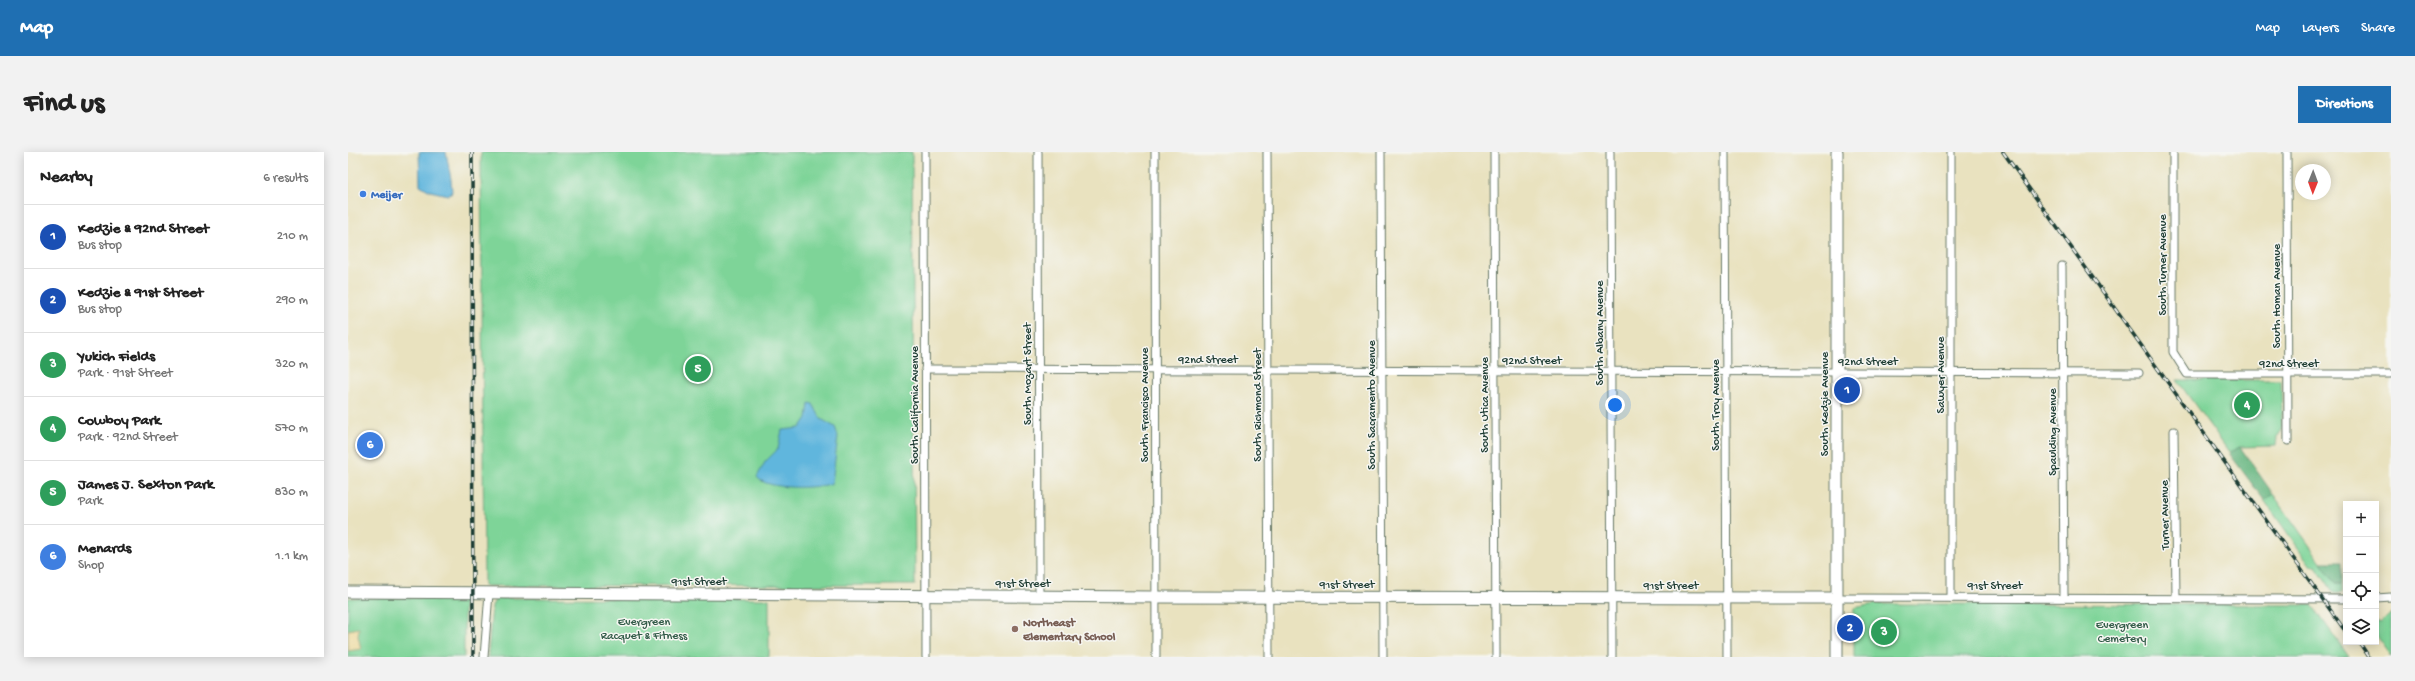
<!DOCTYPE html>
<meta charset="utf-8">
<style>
:root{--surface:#fff;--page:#f2f2f2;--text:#222;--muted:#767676;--line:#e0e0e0;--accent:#1f6fb2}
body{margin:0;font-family:"Gochi Hand",sans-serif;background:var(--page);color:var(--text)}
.controls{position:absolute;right:12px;bottom:12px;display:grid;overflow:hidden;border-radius:0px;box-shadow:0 2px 10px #0003}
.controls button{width:36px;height:36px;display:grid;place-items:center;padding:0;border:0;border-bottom:1px solid var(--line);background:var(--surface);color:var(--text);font:20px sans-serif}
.compass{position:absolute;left:1947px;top:12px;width:36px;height:36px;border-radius:50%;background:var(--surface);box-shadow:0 2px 10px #0003;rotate:181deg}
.you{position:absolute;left:1267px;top:253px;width:14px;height:14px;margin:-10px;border:3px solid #fff;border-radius:50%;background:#1a73e8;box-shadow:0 0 0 6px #1a73e833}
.badge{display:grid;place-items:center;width:26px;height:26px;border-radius:50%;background:var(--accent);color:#fff;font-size:13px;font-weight:700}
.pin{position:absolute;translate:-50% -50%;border:2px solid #fff;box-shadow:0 1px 4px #0006}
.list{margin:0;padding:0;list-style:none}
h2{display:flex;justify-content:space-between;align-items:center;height:52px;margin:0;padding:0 16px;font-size:17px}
h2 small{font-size:13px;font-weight:400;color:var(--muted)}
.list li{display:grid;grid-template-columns:26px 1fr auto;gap:12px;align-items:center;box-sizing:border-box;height:64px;padding:0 16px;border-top:1px solid var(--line)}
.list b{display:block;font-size:15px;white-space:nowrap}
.list p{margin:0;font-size:13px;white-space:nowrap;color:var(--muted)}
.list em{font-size:13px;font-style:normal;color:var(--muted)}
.icon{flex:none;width:22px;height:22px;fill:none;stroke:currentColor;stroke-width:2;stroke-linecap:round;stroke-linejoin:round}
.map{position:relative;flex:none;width:2043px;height:505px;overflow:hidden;border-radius:0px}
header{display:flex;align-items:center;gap:24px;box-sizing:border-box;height:56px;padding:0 20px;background:var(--accent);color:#fff}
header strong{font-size:19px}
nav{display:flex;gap:22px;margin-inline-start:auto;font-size:14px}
.intro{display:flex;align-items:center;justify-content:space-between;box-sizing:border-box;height:96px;padding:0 24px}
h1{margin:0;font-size:28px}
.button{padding:10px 18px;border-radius:0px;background:var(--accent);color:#fff;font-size:14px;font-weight:700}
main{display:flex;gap:24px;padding:0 24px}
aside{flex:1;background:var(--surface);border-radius:0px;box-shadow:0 2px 10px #0003}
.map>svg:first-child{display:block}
.green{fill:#7ed498;stroke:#4e8866}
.forest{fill:#66b680;stroke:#427a5a}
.sand{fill:#eeda9e;stroke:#868c69}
.water{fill:#61b6dd;stroke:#407a88}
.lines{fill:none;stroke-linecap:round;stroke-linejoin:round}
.street-casing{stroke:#667765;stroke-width:9}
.secondary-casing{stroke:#667765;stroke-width:13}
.street{stroke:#fff;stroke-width:7}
.secondary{stroke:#fff;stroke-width:11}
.rail-casing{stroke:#1f3d34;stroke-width:3.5}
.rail{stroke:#f6f6f2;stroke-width:2;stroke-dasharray:6;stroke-linecap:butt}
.shop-dot{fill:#3f7fe0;stroke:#f6f6f2;stroke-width:1.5}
.education-dot{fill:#8d6e63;stroke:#f6f6f2;stroke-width:1.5}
.labels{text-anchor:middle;stroke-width:3;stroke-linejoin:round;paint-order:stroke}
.shop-label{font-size:12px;font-weight:bold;fill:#366cbe;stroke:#f6f6f2;text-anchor:start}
.street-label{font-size:12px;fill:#1f3d34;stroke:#f6f6f2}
.park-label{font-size:12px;fill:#325b48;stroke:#f6f6f2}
.education-label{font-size:12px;font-weight:bold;fill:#785e54;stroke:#f6f6f2;text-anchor:start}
</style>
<header>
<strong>Map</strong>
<nav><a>Map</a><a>Layers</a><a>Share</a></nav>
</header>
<div class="intro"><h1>Find us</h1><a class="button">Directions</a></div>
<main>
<aside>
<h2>Nearby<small>6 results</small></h2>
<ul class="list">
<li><span class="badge" style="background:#1a4fb4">1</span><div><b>Kedzie &amp; 92nd Street</b><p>Bus stop</p></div><em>210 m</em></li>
<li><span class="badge" style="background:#1a4fb4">2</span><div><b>Kedzie &amp; 91st Street</b><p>Bus stop</p></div><em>290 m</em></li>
<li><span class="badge" style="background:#2e9e5b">3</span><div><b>Yukich Fields</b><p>Park · 91st Street</p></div><em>320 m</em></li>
<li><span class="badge" style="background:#2e9e5b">4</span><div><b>Cowboy Park</b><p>Park · 92nd Street</p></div><em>570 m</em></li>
<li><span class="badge" style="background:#2e9e5b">5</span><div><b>James J. Sexton Park</b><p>Park</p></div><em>830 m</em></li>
<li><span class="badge" style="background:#3f7fe0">6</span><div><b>Menards</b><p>Shop</p></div><em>1.1 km</em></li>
</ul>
</aside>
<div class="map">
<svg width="2043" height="505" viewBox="0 0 2043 505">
<rect width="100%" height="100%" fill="#f6f6f2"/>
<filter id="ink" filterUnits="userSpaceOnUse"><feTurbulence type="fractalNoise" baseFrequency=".025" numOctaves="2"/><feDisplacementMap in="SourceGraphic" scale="8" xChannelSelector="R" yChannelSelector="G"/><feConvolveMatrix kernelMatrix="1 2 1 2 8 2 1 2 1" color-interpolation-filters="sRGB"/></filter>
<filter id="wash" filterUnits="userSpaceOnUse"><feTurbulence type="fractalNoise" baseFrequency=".012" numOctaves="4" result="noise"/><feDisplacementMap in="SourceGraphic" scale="16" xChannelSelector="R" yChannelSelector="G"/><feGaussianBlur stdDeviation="0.9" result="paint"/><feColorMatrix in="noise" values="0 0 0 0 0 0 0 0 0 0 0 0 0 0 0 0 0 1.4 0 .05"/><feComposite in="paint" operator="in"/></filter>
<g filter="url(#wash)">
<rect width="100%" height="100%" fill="#e9e2bf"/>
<g class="green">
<polygon points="133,0 564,0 567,433 136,434"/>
<polygon points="1829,228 1933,228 1934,278 1929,285 1928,294 1892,295 1881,300"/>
<polygon points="1925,342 1988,431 1994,431 1994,441 1986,441 1968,414 1963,414 1916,348"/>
<rect x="0" y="446" width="116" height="59"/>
<polygon points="148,446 421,447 421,505 140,505 144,454"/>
<polygon points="1527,452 1964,453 2001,505 1506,505 1506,456"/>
<polygon points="2043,461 2043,505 2028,484 2028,469 2033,471"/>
</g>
<g class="forest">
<polygon points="1892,295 1925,342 1916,348 1881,301"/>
<polygon points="1973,410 1994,410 1994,431 1988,431"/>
</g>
<polygon class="sand" points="11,476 10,484 13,497 0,499 0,478"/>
<g class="water">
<polygon points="71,0 98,0 103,27 104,40 100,43 82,39 72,33"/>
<path d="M461,251L465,252L473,267L487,275L490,284L484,331C471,337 417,338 409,325L417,310L430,297L434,278L452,276L459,266Z"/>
</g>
</g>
<g filter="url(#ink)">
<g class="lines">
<defs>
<g id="street">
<polyline points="577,0 578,505"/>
<polyline points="690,0 691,444"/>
<polyline points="807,0 808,505"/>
<polyline points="919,0 921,505"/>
<polyline points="1033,0 1035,505"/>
<polyline points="1146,0 1148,505"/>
<polyline points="1262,0 1264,505"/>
<polyline points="1377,0 1379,505"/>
<polyline points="1825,0 1825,200 1839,222 2043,222"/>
<polyline points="1939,0 1940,289"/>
<polyline points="1714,114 1716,445"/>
<polyline points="577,217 1791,221"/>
<polyline points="1826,279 1828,446"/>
<polyline points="1488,446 1998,447"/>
<polyline points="1603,446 1603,0"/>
<polyline points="2028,446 2043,445"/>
<polyline points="136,505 141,441"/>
</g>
<g id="secondary">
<polyline points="0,440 808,445 1488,446"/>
<polyline points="1489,505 1489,0"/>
</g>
</defs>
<use href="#street" class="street-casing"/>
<use href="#secondary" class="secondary-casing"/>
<use href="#street" class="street"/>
<use href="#secondary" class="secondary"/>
<defs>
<g id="rail">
<polyline points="124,0 125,505"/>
<polyline points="1655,0 1998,480"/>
<polyline points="2011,490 2021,505"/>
</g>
</defs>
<use href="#rail" class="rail-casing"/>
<use href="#rail" class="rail"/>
</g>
</g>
<circle class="shop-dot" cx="15" cy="42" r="4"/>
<circle class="education-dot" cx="667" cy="477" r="4"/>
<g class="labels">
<g class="shop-label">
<text x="23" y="46">Meijer</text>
</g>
<g class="street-label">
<text transform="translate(1814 113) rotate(-90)" y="4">South Turner Avenue</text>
<text transform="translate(1928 144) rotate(-90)" y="4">South Homan Avenue</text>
<text transform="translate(1251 181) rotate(-90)" y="4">South Albany Avenue</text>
<text x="860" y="211">92nd Street</text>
<text x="1184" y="212">92nd Street</text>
<text x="1520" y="213">92nd Street</text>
<text x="1941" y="215">92nd Street</text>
<text transform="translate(679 222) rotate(-90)" y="4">South Mozart Street</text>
<text transform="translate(1592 223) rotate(-90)" y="4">Sawyer Avenue</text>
<text transform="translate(1476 252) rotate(-90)" y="4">South Kedzie Avenue</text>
<text transform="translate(566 253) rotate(-90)" y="4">South California Avenue</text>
<text transform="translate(796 253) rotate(-90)" y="4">South Francisco Avenue</text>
<text transform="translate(909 253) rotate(-90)" y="4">South Richmond Street</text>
<text transform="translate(1023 253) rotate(-90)" y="4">South Sacramento Avenue</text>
<text transform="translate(1136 253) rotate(-90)" y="4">South Utica Avenue</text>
<text transform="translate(1367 253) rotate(-90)" y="4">South Troy Avenue</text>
<text transform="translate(1704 280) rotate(-90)" y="4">Spaulding Avenue</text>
<text transform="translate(1816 363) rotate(-91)" y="4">Turner Avenue</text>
<text x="351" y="433">91st Street</text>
<text x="675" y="435">91st Street</text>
<text x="999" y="436">91st Street</text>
<text x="1323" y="437">91st Street</text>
<text x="1647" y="437">91st Street</text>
</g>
<g class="park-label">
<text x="296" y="473">Evergreen<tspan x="296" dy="14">Racquet &amp; Fitness</tspan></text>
<text x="1774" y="476">Evergreen<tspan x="1774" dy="14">Cemetery</tspan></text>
</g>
<g class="education-label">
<text x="675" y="474">Northeast<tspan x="675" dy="14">Elementary School</tspan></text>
</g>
</g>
</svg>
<div class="controls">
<button>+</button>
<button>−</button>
<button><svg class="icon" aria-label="locate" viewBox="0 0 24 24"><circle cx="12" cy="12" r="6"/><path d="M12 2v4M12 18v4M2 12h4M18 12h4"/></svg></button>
<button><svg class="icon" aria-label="layers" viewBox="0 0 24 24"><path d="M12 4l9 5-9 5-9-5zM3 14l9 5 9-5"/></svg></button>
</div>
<svg class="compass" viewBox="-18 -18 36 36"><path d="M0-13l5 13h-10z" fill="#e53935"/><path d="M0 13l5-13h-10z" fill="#767676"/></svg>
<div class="you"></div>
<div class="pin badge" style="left:1499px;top:238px;background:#1a4fb4">1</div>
<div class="pin badge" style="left:1502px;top:476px;background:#1a4fb4">2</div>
<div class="pin badge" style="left:1536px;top:480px;background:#2e9e5b">3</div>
<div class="pin badge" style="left:1899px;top:253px;background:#2e9e5b">4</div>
<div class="pin badge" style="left:350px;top:217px;background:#2e9e5b">5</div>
<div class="pin badge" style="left:22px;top:293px;background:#3f7fe0">6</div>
</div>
</main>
